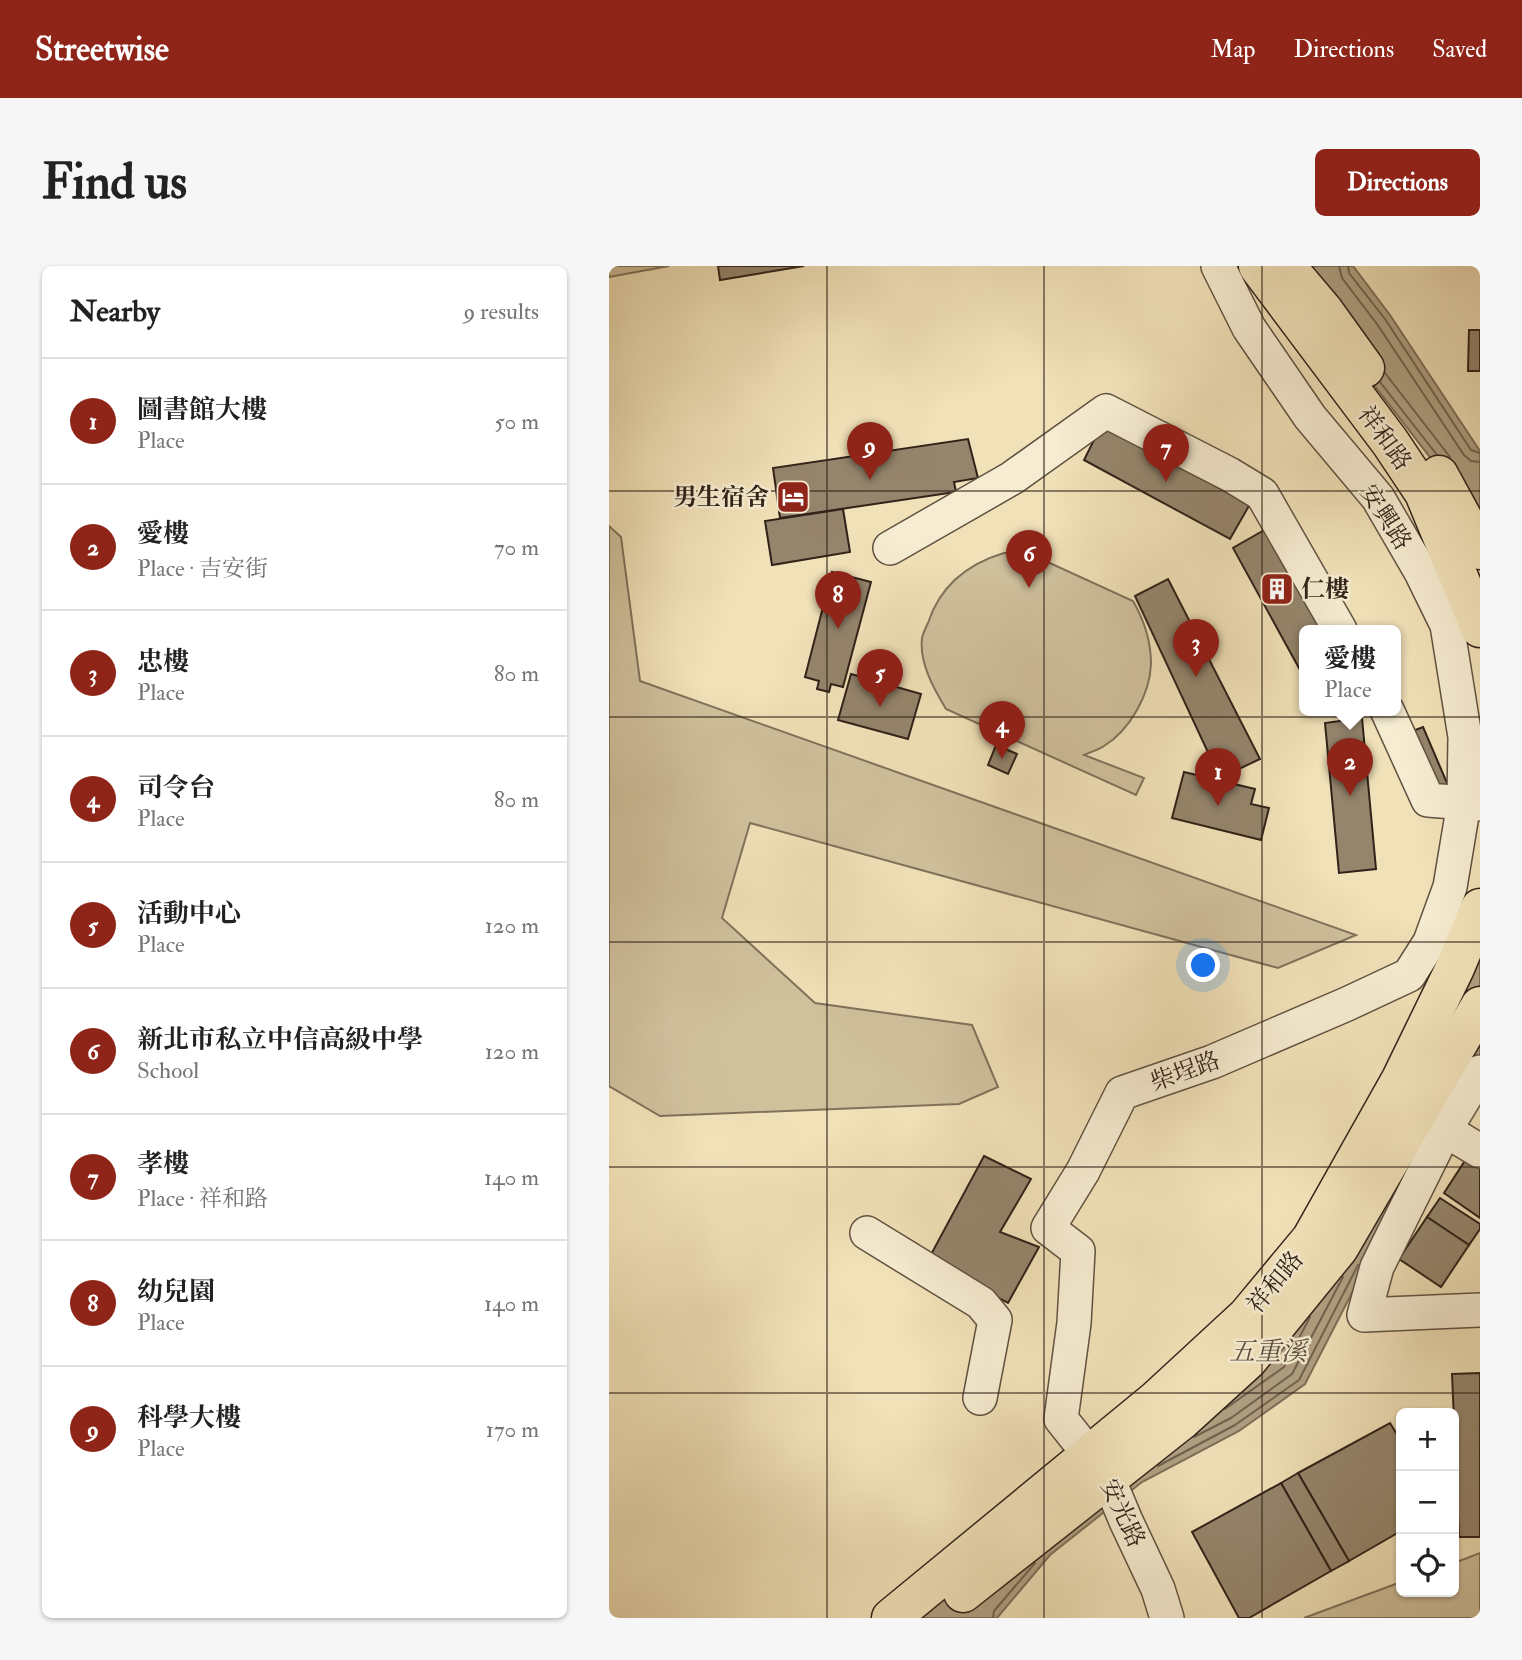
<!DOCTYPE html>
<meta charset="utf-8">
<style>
:root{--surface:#fff;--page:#f6f6f6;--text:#222;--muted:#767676;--line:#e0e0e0;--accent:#8f2418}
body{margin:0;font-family:"IM FELL Double Pica","Noto Serif TC",serif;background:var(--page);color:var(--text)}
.controls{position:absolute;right:21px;bottom:21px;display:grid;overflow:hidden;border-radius:10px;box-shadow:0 2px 5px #0004}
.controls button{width:63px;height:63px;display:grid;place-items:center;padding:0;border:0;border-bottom:2px solid var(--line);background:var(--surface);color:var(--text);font:35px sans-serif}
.you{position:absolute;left:595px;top:700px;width:24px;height:24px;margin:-18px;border:5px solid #fff;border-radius:50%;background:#1a73e8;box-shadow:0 0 0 10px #1a73e833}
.badge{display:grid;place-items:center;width:46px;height:46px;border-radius:50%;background:var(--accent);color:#fff;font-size:23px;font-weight:700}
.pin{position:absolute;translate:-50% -58px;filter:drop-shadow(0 2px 4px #0008)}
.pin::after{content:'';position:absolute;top:37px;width:24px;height:21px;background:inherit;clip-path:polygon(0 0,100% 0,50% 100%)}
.popup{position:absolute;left:690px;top:359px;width:102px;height:91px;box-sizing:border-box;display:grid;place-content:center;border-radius:10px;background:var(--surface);filter:drop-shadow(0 2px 5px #0005);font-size:23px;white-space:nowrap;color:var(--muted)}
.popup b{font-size:26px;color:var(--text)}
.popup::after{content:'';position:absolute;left:50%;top:100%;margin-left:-14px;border:14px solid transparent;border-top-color:var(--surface)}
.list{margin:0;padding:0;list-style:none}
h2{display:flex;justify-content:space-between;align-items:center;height:91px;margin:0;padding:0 28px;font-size:30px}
h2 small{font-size:23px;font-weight:400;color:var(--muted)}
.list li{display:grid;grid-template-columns:46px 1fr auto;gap:21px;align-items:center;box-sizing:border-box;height:126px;padding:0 28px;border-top:2px solid var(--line)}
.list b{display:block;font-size:26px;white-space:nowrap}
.list p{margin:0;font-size:23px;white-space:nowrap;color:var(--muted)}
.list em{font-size:23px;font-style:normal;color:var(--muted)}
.icon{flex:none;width:38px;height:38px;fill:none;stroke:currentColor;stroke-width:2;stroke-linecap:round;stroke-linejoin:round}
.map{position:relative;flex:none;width:871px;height:1352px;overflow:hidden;border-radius:10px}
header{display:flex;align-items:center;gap:42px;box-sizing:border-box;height:98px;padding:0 35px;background:var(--accent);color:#fff}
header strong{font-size:33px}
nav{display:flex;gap:38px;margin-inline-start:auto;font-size:24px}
.intro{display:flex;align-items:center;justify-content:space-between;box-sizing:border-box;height:168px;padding:0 42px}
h1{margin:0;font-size:49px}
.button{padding:18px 32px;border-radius:10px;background:var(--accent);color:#fff;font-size:24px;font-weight:700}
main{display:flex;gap:42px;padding:0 42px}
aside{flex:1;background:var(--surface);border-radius:10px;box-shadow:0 2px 5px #0004}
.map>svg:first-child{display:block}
.green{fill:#d0c19d;stroke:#80725b;stroke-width:2}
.water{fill:#b0a082;stroke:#7d6e58;stroke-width:2}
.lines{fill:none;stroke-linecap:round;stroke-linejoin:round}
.shore{stroke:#70614e;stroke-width:2}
.building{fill:#95856c;stroke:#312219;stroke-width:2}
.minor-casing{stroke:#615241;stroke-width:36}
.major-casing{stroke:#312219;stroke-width:41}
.minor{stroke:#f6ecd1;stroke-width:33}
.major{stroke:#f1e1b8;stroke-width:38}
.grid{fill:none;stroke:#312219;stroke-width:2;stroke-opacity:0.55}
.labels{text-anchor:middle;stroke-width:5;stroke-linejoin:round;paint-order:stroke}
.street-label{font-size:24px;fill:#312219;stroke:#f6ecd1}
.poi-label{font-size:24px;font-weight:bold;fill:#312219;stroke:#f6ecd1;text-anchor:end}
.water-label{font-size:26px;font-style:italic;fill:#5d4e3e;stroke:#f6ecd1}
</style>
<header>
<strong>Streetwise</strong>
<nav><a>Map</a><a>Directions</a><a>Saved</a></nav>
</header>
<div class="intro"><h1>Find us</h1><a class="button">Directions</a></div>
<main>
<aside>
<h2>Nearby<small>9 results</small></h2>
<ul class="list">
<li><span class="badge">1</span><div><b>圖書館大樓</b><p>Place</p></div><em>50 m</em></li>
<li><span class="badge">2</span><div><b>愛樓</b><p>Place · 吉安街</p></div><em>70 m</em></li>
<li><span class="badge">3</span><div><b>忠樓</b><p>Place</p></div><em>80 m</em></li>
<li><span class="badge">4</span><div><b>司令台</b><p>Place</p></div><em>80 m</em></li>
<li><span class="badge">5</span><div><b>活動中心</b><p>Place</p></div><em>120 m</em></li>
<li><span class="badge">6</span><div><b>新北市私立中信高級中學</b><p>School</p></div><em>120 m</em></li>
<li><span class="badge">7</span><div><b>孝樓</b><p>Place · 祥和路</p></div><em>140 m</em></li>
<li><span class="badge">8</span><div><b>幼兒園</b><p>Place</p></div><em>140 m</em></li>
<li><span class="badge">9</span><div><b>科學大樓</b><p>Place</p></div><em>170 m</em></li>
</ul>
</aside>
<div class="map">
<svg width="871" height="1352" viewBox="0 0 871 1352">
<rect width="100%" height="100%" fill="#f1e1b8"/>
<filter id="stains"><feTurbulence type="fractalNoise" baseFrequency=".00286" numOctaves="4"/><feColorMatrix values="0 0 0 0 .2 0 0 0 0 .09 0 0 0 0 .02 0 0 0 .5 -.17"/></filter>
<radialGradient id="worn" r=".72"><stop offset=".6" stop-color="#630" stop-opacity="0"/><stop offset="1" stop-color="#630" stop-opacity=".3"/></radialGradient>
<g class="green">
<polygon points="0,0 60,0 0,11"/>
<polygon points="0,260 12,271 31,415 747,669 669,702 141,557 113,652 206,737 363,759 389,821 350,838 51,850 0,820"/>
<path d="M395,287H419L524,335C535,354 542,376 542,398C541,428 521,464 495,480C490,484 481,486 475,489L535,512L527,529L337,443C325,423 310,397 313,372C314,367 317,361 319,357C331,320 358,298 395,287Z"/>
<polygon points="871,1287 871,1352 695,1352 792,1316 792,1326 845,1326 845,1297"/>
</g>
<g class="water">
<polygon points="664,0 744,0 781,49 871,185 871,280 841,217 747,96"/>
<polygon points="871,678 871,788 794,928 696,1118 630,1165 533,1216 441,1289 388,1352 277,1352 665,1014"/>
</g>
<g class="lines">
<g class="shore">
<polyline points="730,0 733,12 768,58 855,189 862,195 871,196"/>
<polyline points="739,0 740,7 776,53 862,184 871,187"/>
<polyline points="776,107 841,191"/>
<polyline points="771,116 828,189"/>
<polyline points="616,1143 675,1101 701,1051"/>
<polyline points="585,1171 622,1152 683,1108 734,1011"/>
<polyline points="549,1200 626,1159 690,1114 749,999"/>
<polyline points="384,1352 385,1345 426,1297"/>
</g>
</g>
<g class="building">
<polygon points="109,0 195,0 111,14"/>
<polygon points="860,64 871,64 871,105 859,105"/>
<polygon points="492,160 641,238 621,273 475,194"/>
<polygon points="359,173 369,212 345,216 347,226 171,252 164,202"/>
<polygon points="234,243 241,286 163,299 156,255"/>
<polygon points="657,263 713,364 696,364 696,413 624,282"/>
<polygon points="223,306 262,316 234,421 222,418 220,426 208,423 210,415 196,411"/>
<polygon points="559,313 651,493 611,512 526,330"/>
<polygon points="242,408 312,428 299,473 229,454"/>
<polygon points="753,452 767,603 730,607 716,457"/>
<polygon points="814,461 841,524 828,529 801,466"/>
<polygon points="387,479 408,488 399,508 379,499"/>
<polygon points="575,506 646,523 642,538 660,542 652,574 563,552"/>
<polygon points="375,890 422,913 391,966 430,981 399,1037 319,994"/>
<polygon points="859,890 871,898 871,952 835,927"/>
<polygon points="831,932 871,958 871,963 860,979 818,951"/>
<polygon points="818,951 860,979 832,1021 790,993"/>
<polygon points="871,1107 871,1271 850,1271 843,1108"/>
<polygon points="781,1157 792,1175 792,1265 740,1295 689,1207"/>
<polygon points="689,1207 740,1295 722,1305 672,1217"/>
<polygon points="672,1217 722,1305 640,1352 630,1352 583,1266"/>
</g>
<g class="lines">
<defs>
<g id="minor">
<polyline points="281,282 403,212 497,145 620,208 653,228 731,364"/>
<polyline points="778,444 819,534 871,538"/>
<polyline points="871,806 836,864 768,1001 755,1049 871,1044"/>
<polyline points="836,864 871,885"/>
<polyline points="258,967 372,1037 386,1054 371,1132"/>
<polyline points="558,1352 549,1323 517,1255 499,1212 452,1153 465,1057 469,985 439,962 474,905 513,827 603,796 738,738 800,709 821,676 841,621 855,537 856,471 838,359 812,306 769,232 701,151 640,62 609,0"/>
</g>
<g id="major">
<polyline points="649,0 781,176 815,227 871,362"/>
<polyline points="677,0 715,45 756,102"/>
<polyline points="830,209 871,284"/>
<polyline points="354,1327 573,1154 639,1094 730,982 871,740"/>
<polyline points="282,1352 547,1134 638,1050 702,973 792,813 846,702 871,642"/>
</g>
</defs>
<use href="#minor" class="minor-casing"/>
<use href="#major" class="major-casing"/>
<use href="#minor" class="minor"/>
<use href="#major" class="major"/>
</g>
<path class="grid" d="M218,0V1352M435,0V1352M653,0V1352M0,225H871M0,451H871M0,676H871M0,901H871M0,1127H871"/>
<defs>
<symbol id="hotel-square" viewBox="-11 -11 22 22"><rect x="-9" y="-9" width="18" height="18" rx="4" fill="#8f2418" stroke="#f6ecd1"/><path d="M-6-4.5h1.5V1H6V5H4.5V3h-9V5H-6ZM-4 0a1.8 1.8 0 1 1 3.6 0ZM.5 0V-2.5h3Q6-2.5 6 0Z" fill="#fff"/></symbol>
<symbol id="building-square" viewBox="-11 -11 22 22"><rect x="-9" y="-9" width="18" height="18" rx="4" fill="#8f2418" stroke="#f6ecd1"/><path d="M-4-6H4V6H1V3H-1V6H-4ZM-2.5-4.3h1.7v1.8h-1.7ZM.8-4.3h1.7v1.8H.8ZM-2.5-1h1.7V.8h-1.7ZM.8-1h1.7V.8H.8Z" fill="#fff"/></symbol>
</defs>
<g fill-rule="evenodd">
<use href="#hotel-square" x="165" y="212" width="38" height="38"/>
<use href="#building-square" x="649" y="304" width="38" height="38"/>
</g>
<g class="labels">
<g class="street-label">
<text transform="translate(776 172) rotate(54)" y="8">祥和路</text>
<text transform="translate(777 251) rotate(57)" y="8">安興路</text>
<text transform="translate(576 805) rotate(-20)" y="8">柴埕路</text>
<text transform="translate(666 1016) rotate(-50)" y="8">祥和路</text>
<text transform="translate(514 1247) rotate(65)" y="8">安光路</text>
</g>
<g class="poi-label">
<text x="160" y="239">男生宿舍</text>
<text x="692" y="331" text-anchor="start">仁樓</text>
</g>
<g class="water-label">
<text x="659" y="1094">五重溪</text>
</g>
</g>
<rect width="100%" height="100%" filter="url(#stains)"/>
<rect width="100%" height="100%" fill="url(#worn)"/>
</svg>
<div class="controls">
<button>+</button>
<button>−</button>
<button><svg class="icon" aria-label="locate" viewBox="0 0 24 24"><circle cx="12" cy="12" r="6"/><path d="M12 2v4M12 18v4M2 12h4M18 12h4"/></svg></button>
</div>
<div class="you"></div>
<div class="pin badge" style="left:609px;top:540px">1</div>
<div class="pin badge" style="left:741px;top:530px">2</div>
<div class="popup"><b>愛樓</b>Place</div>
<div class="pin badge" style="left:587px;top:411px">3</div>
<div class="pin badge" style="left:393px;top:493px">4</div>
<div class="pin badge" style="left:271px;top:441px">5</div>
<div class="pin badge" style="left:420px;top:322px">6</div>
<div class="pin badge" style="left:557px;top:216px">7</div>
<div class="pin badge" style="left:229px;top:363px">8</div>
<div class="pin badge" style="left:261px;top:214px">9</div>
</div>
</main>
